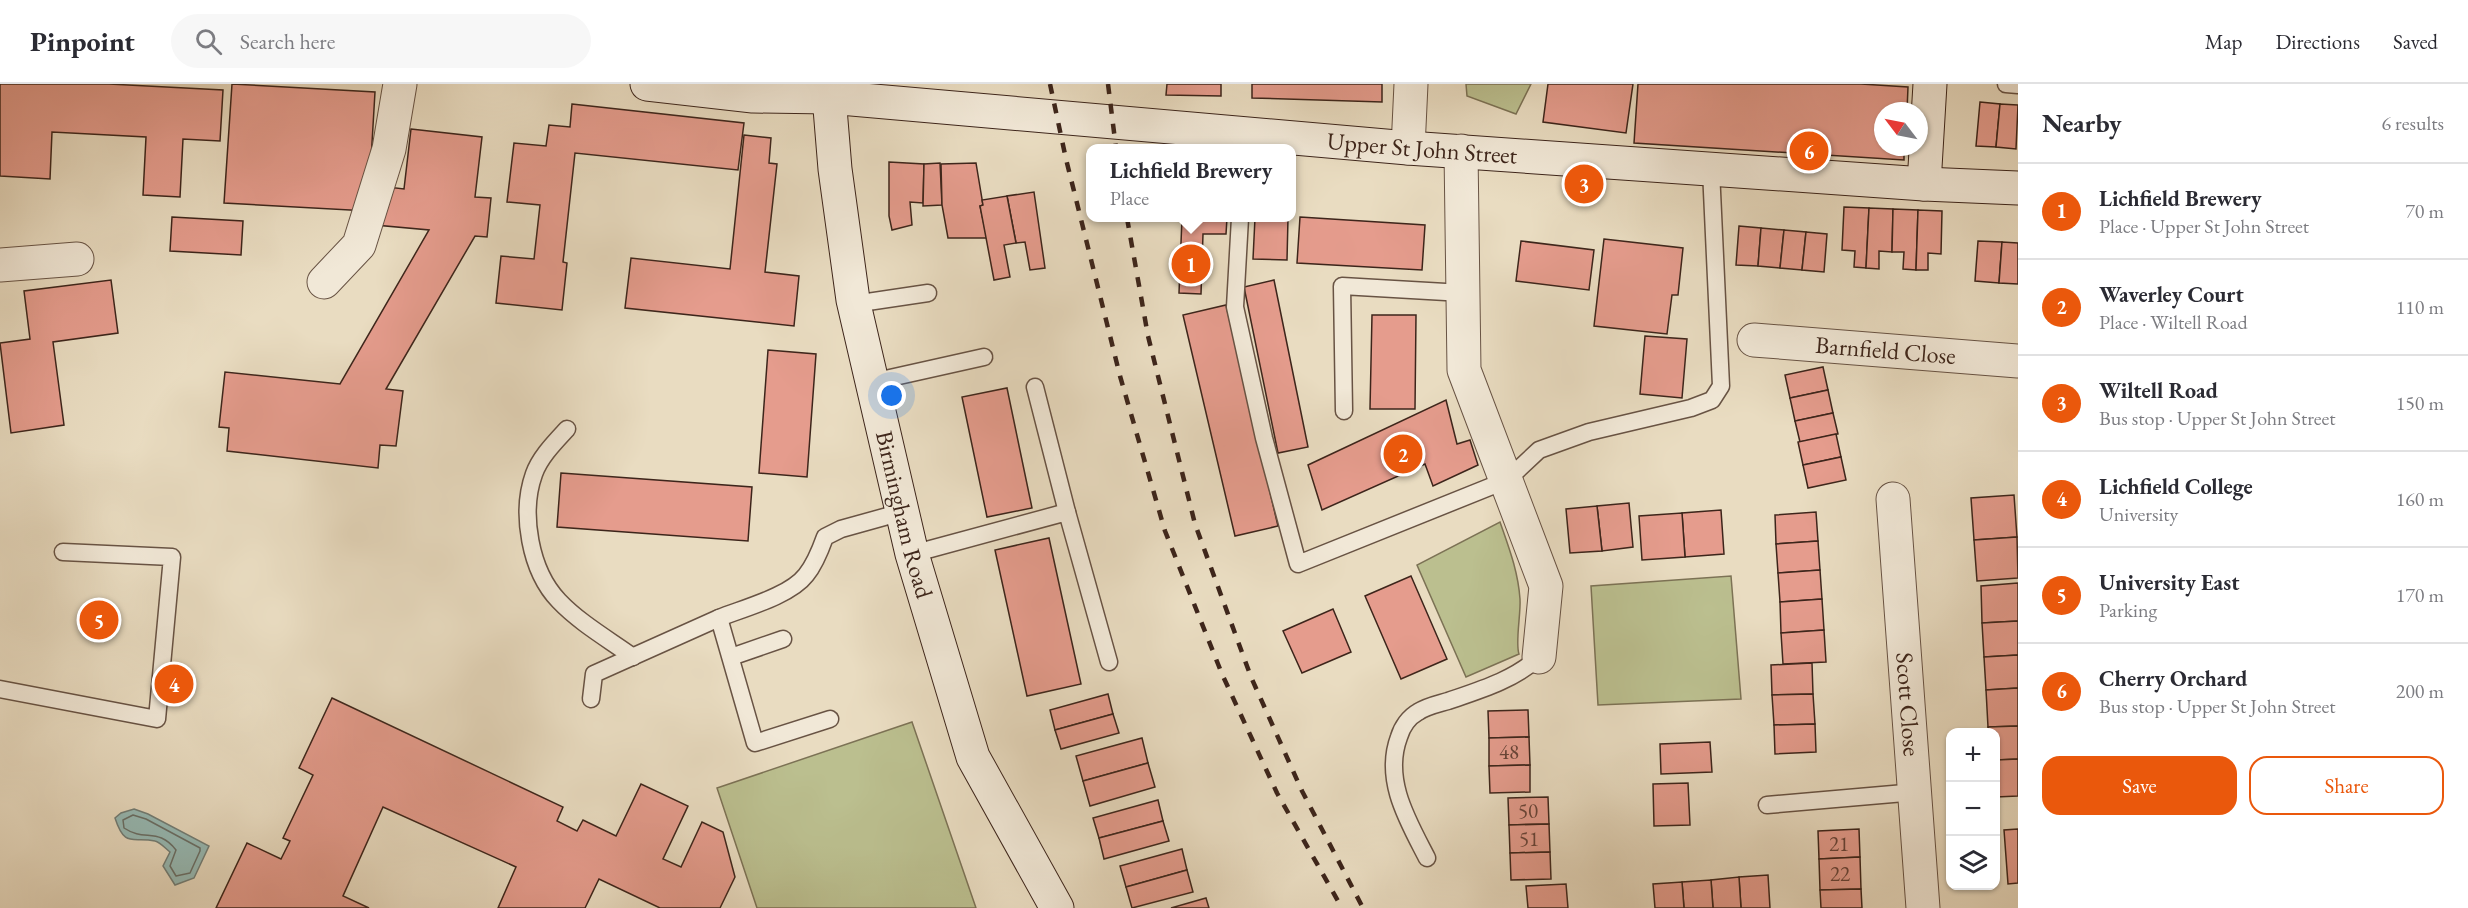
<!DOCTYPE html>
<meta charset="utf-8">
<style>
:root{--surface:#fff;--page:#f7f7f7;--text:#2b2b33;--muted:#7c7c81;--line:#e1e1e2;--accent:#ea580c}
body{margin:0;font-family:"EB Garamond",serif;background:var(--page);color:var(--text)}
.controls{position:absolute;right:18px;bottom:18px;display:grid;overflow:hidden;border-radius:12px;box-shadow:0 2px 4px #0004}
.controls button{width:54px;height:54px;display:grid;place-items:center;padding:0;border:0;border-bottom:2px solid var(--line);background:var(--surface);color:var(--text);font:30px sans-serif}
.compass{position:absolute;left:1874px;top:18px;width:54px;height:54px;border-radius:50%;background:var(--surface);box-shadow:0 2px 4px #0004;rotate:302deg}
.you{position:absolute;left:892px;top:312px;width:21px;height:21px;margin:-15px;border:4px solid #fff;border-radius:50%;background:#1a73e8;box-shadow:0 0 0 9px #1a73e833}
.badge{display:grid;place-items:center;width:39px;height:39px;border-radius:50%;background:var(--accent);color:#fff;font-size:20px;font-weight:700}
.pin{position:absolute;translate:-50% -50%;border:3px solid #fff;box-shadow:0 2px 6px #0006}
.popup{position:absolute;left:1086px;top:60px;width:210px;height:78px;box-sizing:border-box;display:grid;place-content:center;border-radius:12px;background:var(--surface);filter:drop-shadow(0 2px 4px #0005);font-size:20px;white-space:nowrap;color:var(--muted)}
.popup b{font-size:22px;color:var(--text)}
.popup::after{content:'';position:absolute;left:50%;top:100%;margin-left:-12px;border:12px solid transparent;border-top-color:var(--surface)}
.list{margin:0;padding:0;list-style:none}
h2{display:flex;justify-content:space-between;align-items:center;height:78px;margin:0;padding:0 24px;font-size:26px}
h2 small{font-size:20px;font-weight:400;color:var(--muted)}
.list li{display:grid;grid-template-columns:39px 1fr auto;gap:18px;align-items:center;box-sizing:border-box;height:96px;padding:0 24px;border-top:2px solid var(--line)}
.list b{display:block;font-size:22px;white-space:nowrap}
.list p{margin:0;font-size:20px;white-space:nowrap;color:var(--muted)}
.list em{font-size:20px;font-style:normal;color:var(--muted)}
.actions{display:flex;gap:12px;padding:18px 24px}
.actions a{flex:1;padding:14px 0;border:2px solid var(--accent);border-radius:18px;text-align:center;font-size:21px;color:var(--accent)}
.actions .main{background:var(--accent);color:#fff}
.icon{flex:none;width:33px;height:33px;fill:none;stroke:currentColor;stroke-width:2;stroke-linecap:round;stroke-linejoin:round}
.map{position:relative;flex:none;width:2018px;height:824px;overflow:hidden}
header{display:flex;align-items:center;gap:36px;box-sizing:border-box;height:84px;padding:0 30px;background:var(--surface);border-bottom:2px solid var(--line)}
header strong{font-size:28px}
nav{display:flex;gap:33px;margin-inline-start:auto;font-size:21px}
.search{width:420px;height:54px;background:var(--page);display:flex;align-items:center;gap:15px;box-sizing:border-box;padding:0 21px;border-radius:33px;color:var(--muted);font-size:22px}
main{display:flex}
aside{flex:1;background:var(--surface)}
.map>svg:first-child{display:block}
.green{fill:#bbbf8f;stroke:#7c7255;stroke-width:1.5}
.water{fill:#97bbb6;stroke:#737f78;stroke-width:1.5}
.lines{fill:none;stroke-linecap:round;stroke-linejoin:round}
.shore{stroke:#6a7068;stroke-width:1.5}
.building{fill:#e59c8d;stroke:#3d251b;stroke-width:1.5}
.lane-casing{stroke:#685344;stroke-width:19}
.street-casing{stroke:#685344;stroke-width:35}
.secondary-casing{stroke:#3d251b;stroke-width:35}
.lane{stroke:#f1e8d7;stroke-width:16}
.street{stroke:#f1e8d7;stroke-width:33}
.secondary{stroke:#f1e8d7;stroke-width:33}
.rail{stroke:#3d251b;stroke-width:4.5;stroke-dasharray:10 10;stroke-linecap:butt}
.labels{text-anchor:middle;stroke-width:6;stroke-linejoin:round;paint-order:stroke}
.number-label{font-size:21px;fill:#674338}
.street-label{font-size:24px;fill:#3d251b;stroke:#f1e8d7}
</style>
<header>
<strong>Pinpoint</strong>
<div class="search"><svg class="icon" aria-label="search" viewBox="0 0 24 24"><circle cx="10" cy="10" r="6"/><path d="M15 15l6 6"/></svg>Search here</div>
<nav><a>Map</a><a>Directions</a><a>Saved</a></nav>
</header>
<main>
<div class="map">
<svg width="2018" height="824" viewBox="0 0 2018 824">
<rect width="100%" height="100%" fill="#e9dcc1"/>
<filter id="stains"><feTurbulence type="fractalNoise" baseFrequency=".00333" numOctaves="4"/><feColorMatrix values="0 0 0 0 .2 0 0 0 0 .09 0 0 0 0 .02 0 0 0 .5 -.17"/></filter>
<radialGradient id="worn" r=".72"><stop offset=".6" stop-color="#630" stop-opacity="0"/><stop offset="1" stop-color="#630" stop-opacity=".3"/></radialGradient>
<g class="green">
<polygon points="1466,0 1531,0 1516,30 1467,12"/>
<path d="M1500,438C1509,464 1518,487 1520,515C1521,530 1515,559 1519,570L1466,593L1417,481Z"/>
<polygon points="1731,492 1741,615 1598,621 1591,502"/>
<polygon points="912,638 976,824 757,824 717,704"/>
</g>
<path class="water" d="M134,725L148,730L209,762L194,794L175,801L163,782L170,768C166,765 160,758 155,757C133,752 125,765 115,734L121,729Z"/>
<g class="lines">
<path class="shore" d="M133,731L146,735L200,764V767L190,789L176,792L170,782L176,766C158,743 145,758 124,744L123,736Z"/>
</g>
<g class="building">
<polygon points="0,0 109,0 223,6 220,57 183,55 180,113 143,111 146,53 52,48 50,95 0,92"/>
<polygon points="232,0 375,8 368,127 224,119"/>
<polygon points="1167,0 1221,0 1221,12 1166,11"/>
<polygon points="1252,0 1382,0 1382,18 1252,14"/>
<polygon points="1548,0 1633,0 1626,49 1543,38"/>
<polygon points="1638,0 1861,0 1908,3 1907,27 1883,27 1883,63 1904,63 1904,76 1634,59"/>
<polygon points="1980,18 2000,20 1996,63 1976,62"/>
<polygon points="572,20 744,39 738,86 575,69 563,178 567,179 562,226 496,219 501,172 534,175 540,121 507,118 514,59 546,62 549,41 570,43"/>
<polygon points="2000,20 2018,21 2016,65 1996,63"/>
<polygon points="411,45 482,53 475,113 491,114 487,153 475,152 386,305 403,307 396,362 380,361 378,384 227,367 229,344 219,343 225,288 340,300 429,146 375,141 379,102 404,105"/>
<polygon points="744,51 771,54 769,79 777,80 765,188 799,192 794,242 625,224 631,174 730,185"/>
<polygon points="889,78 924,80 923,119 910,118 912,141 892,146 889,132"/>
<polygon points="940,79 942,121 923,122 924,80"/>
<polygon points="976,79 983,121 980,122 987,154 948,154 942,121 941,80"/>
<polygon points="1034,108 1045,184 1030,186 1025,158 1016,159 1007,112"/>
<polygon points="1007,112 1016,159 1004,161 1010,193 994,196 980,122 983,121 982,116"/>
<polygon points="1844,123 1869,124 1866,184 1854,183 1855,167 1842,166"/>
<polygon points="1869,124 1893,125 1892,168 1879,167 1879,185 1866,184"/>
<polygon points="1893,125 1918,126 1916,186 1903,185 1904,168 1892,168"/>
<polygon points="1918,126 1942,127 1941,170 1928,169 1928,186 1916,186"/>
<polygon points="172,133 243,137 241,171 170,167"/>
<polygon points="1300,133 1425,141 1422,186 1297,179"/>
<polygon points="1182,134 1227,134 1226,150 1203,150 1201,210 1179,209"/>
<polygon points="1255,134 1288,134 1287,176 1253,175"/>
<polygon points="1739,142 1761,144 1758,182 1736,181"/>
<polygon points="1761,144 1784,146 1780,184 1758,182"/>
<polygon points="1784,146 1806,148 1802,186 1780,184"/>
<polygon points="1806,148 1827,150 1824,188 1802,186"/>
<polygon points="1604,155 1683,164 1678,211 1672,211 1667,250 1594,242"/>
<polygon points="1521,157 1594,166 1589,206 1516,197"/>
<polygon points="1978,157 2002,158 1999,199 1975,197"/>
<polygon points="2002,158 2018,159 2018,200 1999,199"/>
<polygon points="111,196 118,249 53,258 64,341 11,349 0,259 30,255 24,207"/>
<polygon points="1274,196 1308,363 1278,369 1244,203"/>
<polygon points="1226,221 1278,442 1235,452 1183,231"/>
<polygon points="1372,231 1416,231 1415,325 1370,325"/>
<polygon points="1645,252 1687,255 1682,314 1640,310"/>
<polygon points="768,266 816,270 807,393 759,389"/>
<polygon points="1823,283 1828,306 1790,314 1785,291"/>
<polygon points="1007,304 1032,424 987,433 962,313"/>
<polygon points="1828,306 1833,329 1795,337 1790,314"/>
<polygon points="1446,316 1457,360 1470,356 1478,381 1433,402 1425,380 1322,426 1308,381"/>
<polygon points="1833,329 1838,350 1800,358 1795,337"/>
<polygon points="1836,350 1841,373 1803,381 1798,358"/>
<polygon points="1841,373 1846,396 1808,404 1803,381"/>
<polygon points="561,389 752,403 748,457 557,443"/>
<polygon points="2014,411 2017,453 1974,456 1971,414"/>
<polygon points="1629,419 1633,463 1602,467 1597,422"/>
<polygon points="1597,422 1602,467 1570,469 1566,425"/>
<polygon points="1721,426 1724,470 1685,473 1682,429"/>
<polygon points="1816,428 1818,457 1776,460 1775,431"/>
<polygon points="1682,429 1685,473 1642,476 1639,432"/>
<polygon points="2017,453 2018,494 1977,497 1974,456"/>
<polygon points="1049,454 1081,600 1027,612 995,466"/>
<polygon points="1818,457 1820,486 1778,489 1776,460"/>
<polygon points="1820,486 1822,515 1780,518 1778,489"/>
<polygon points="1411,492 1447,575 1401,595 1365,512"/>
<polygon points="2018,499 2018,537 1982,539 1981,502"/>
<polygon points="1822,515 1824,546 1781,549 1780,518"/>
<polygon points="1333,525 1351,568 1302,589 1283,547"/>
<polygon points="2018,537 2018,571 1984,573 1982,539"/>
<polygon points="1824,546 1826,578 1783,580 1781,549"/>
<polygon points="2018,571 2018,604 1986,606 1984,573"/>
<polygon points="1812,579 1813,610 1772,611 1771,581"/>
<polygon points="2018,604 2018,642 1988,643 1986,606"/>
<polygon points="1108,610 1113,630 1055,646 1050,626"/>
<polygon points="1813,610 1815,640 1774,641 1772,611"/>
<polygon points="332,614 563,723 557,737 577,747 583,736 616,752 641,700 688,722 663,775 681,783 702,738 723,748 735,793 720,824 660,824 599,795 585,824 498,824 516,783 383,723 343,812 369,824 216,824 247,759 281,775 290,757 283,754 313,691 299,684"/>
<polygon points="1528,626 1529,653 1489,654 1488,627"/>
<polygon points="1113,630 1119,649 1061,665 1055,646"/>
<polygon points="1815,640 1816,668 1775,670 1774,641"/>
<polygon points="2018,642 2018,675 1996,676 1996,648 1989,648 1988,643"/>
<polygon points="1529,653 1530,681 1489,682 1489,654"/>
<polygon points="1142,654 1148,679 1083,697 1076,672"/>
<polygon points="1710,658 1712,688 1661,690 1660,660"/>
<polygon points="2018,675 2018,712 1996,713 1996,676"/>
<polygon points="1148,679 1155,703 1090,722 1083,697"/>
<polygon points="1530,681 1530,708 1490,709 1489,682"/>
<polygon points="1688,699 1690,741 1654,742 1653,700"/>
<polygon points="1548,713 1549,740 1509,741 1508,714"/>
<polygon points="1158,716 1163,737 1099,754 1093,734"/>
<polygon points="1163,737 1169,757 1104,775 1099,754"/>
<polygon points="1549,740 1550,768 1510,769 1509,741"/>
<polygon points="1859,745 1860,773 1819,775 1818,747"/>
<polygon points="2018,745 2018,799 2008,800 2004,746"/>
<polygon points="1182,765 1187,786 1126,803 1120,782"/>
<polygon points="1550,768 1551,795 1511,796 1510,769"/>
<polygon points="1860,773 1861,805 1820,806 1819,775"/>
<polygon points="1187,786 1193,808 1132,824 1126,803"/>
<polygon points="1768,791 1770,824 1741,824 1739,793"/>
<polygon points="1739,793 1741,824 1713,824 1711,796"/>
<polygon points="1711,796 1713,824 1684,824 1682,798"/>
<polygon points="1682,798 1684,824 1655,824 1653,800"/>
<polygon points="1566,800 1568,824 1528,824 1526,802"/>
<polygon points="1861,805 1862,824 1821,824 1820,806"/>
<polygon points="1206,814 1209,824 1171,824"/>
</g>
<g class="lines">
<defs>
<g id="lane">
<polyline points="2006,0 2018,1"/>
<polyline points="1240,134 1235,223 1264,354 1298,480 1507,396 1539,366 1589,348 1691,324 1712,316 1721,302 1711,86"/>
<polyline points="854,220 928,209"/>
<polyline points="872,298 984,273"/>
<polyline points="1035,303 1067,428"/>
<polyline points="1344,327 1342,202 1463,209"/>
<path d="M567,345C555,358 540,373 534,390C520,429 530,487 559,517C580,539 608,555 633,573"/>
<polyline points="912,470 1067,428 1109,578"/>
<polyline points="731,573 783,555"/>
<polyline points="0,605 157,635 172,473 63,468"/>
<polyline points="591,615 594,590 719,534"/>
<path d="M830,635L755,659L719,534C744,524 790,512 806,491C815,480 820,467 825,453L841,445L902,428"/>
<polyline points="1767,721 1916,708"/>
<path d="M1427,774C1408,737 1383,696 1399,653C1402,643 1409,633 1418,628C1427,622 1438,620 1448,617C1480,606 1514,596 1539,573"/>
</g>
<g id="street">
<polyline points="1408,64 1411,0"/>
<polyline points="1461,67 1464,286 1546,502 1539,573"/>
<polyline points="0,181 77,175"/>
<polyline points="324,198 359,161 389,65 400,0"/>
<path id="s1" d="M1754,256L2018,277"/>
<path id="s2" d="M1893,415L1923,824"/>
</g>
<g id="secondary">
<path id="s3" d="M647,0L753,12L829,13L1408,64L1924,100L2018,104"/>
<path id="s4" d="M828,0L835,85L853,216L912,470L973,673L1057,824"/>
<polyline points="1924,100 1930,0"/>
</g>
</defs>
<use href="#lane" class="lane-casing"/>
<use href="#street" class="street-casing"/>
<use href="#secondary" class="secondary-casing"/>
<use href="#lane" class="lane"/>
<use href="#street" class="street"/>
<use href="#secondary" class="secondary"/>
<g class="rail">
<polyline points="1050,0 1066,75 1120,292 1165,447 1222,590 1277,709 1342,824"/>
<polyline points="1108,0 1116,64"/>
<polyline points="1127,134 1148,252 1195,440 1251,593 1302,707 1363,824"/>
</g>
</g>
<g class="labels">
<g class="number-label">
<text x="1509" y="675">48</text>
<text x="1528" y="734">50</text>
<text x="1529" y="762">51</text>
<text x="1839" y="767">21</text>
<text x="1840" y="797">22</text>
</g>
<g class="street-label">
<text dy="8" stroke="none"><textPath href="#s3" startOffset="778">Upper St John Street</textPath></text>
<text dy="8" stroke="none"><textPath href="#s1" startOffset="132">Barnfield Close</textPath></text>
<text dy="8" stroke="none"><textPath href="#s4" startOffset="438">Birmingham Road</textPath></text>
<text dy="8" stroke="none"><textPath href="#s2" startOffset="206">Scott Close</textPath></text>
</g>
</g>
<rect width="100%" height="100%" filter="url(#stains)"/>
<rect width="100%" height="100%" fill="url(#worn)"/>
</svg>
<div class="controls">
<button>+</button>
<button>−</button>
<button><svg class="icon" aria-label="layers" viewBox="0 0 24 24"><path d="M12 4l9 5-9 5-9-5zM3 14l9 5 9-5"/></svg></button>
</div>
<svg class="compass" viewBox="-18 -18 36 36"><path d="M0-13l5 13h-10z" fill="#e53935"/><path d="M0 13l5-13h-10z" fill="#7c7c81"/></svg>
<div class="you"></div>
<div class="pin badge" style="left:1191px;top:180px">1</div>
<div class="popup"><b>Lichfield Brewery</b>Place</div>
<div class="pin badge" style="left:1403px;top:370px">2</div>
<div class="pin badge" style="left:1584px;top:100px">3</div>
<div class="pin badge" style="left:174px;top:600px">4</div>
<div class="pin badge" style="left:99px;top:536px">5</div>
<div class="pin badge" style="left:1809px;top:67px">6</div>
</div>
<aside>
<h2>Nearby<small>6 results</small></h2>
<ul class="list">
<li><span class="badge">1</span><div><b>Lichfield Brewery</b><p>Place · Upper St John Street</p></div><em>70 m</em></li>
<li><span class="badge">2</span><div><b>Waverley Court</b><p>Place · Wiltell Road</p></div><em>110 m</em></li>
<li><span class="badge">3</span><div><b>Wiltell Road</b><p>Bus stop · Upper St John Street</p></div><em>150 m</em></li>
<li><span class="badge">4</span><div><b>Lichfield College</b><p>University</p></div><em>160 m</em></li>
<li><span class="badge">5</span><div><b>University East</b><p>Parking</p></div><em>170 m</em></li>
<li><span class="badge">6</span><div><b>Cherry Orchard</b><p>Bus stop · Upper St John Street</p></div><em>200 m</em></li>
</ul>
<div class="actions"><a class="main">Save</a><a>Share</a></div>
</aside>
</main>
